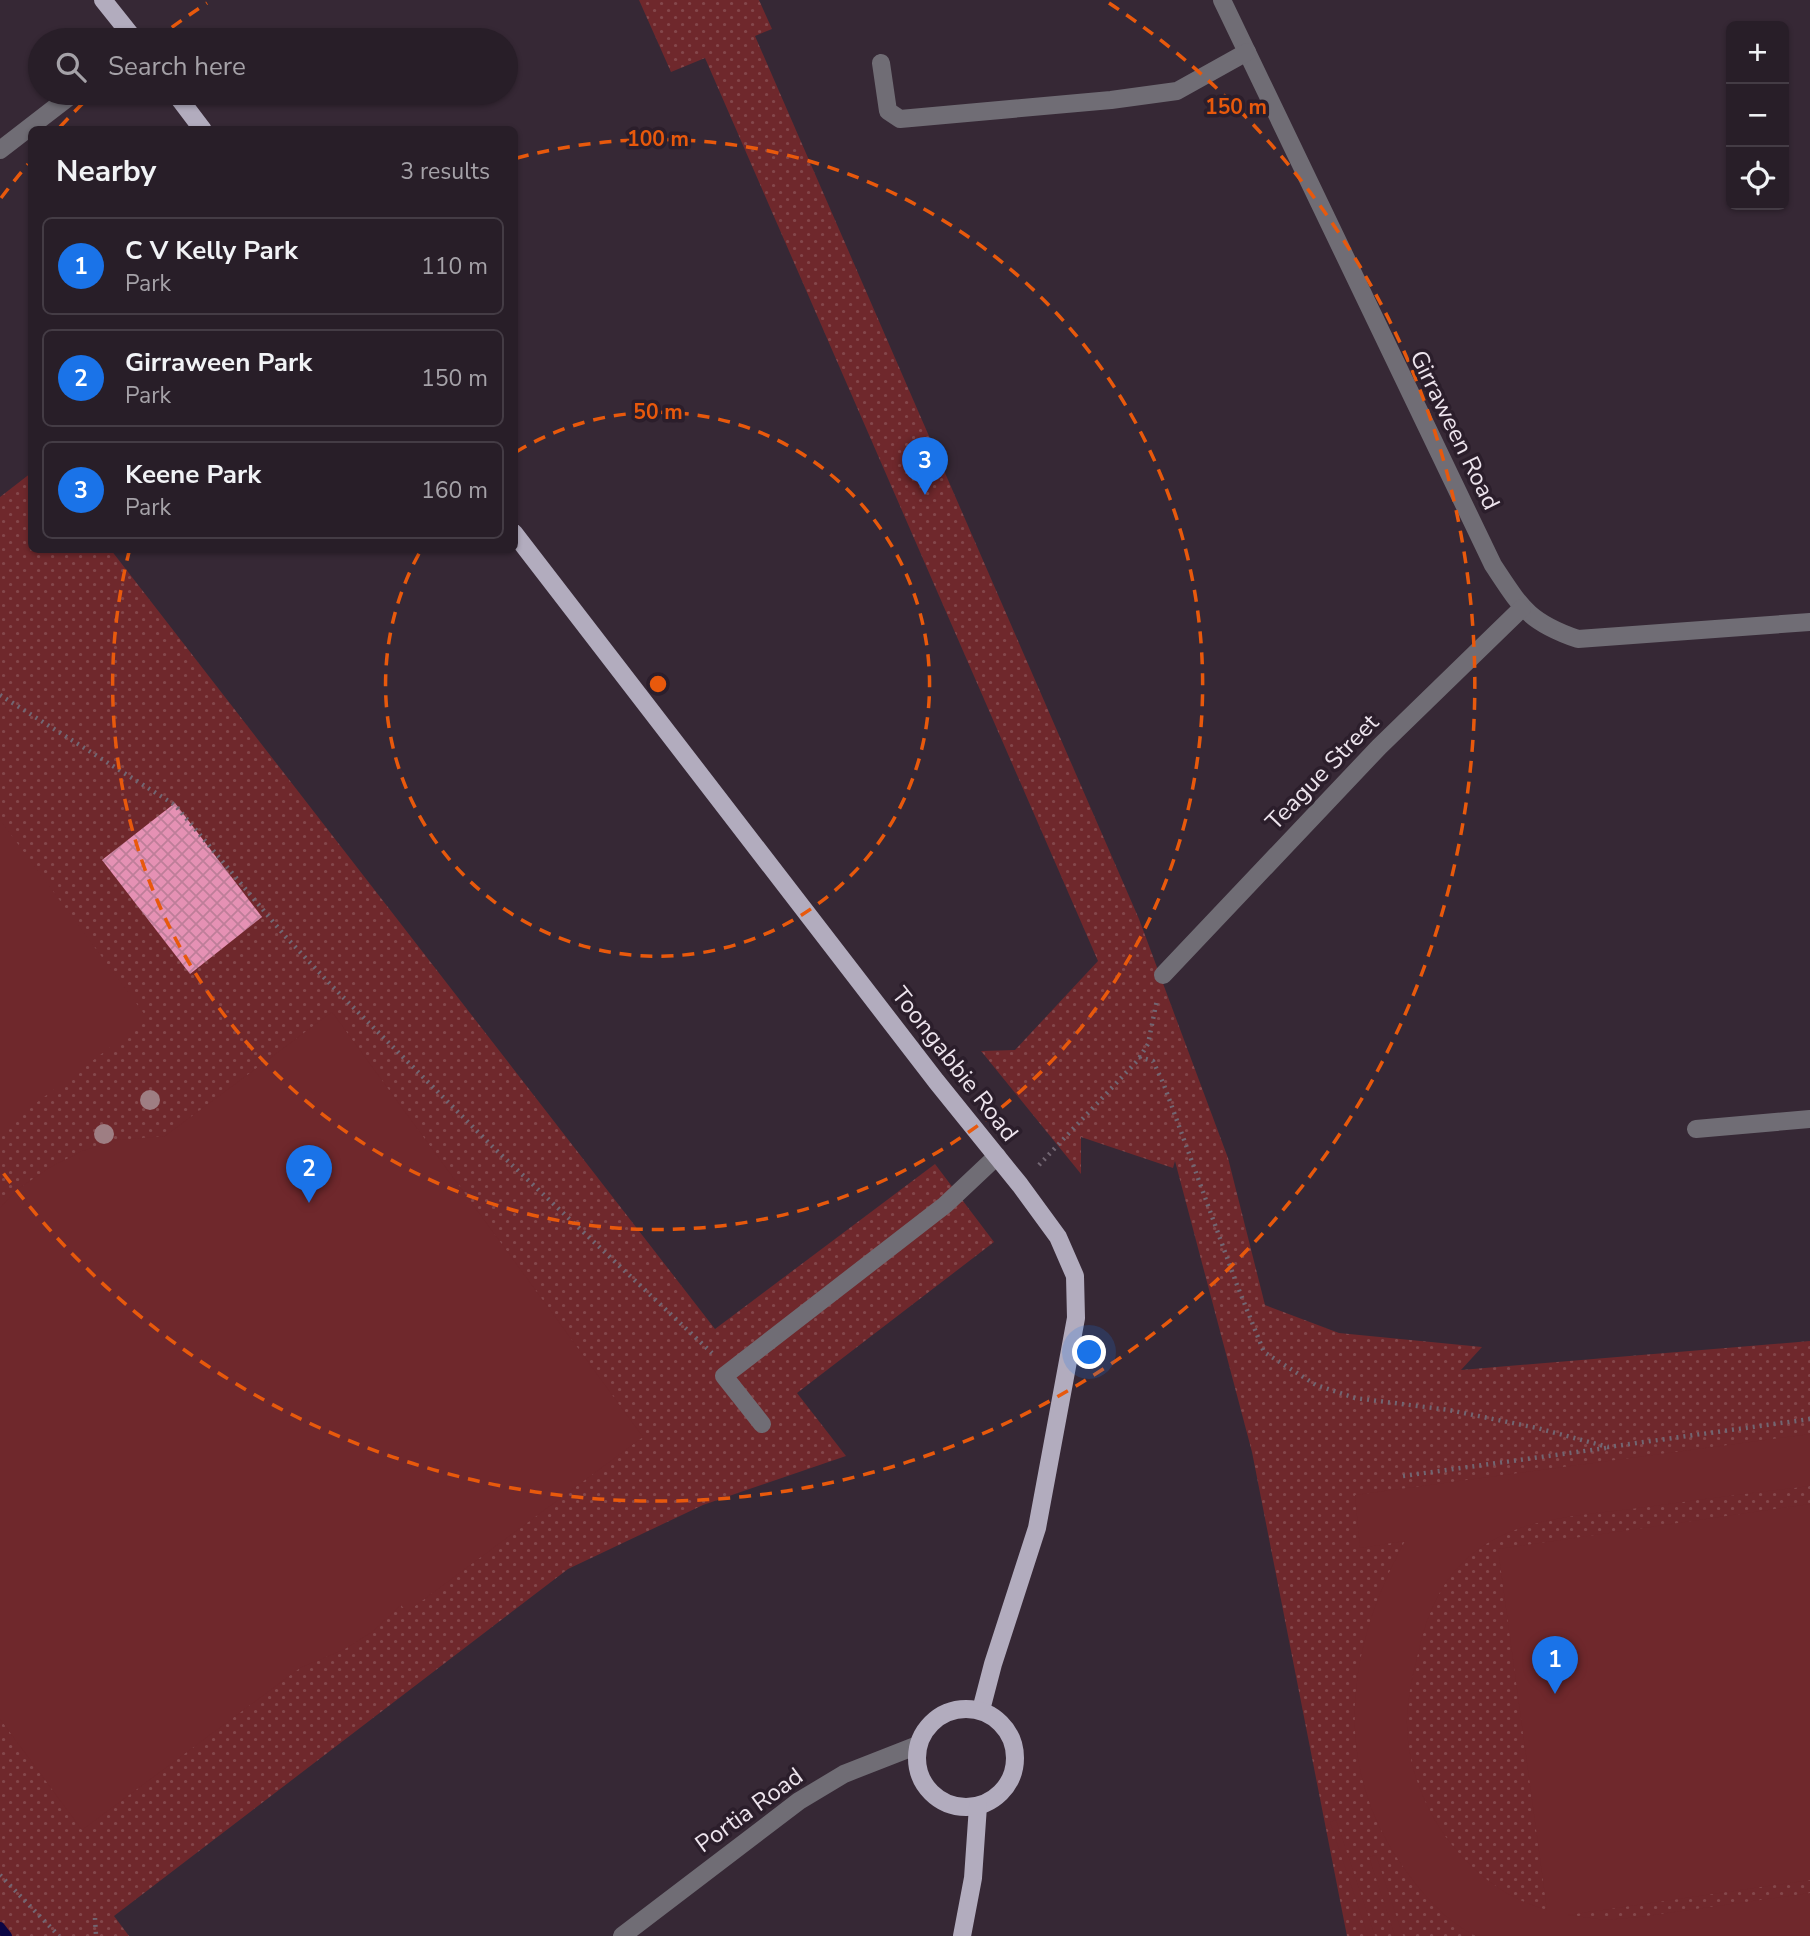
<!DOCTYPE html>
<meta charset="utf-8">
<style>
:root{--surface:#281e28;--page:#342b34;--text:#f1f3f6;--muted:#a5a2a8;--line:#443c45;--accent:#1a73e8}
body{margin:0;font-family:"Nunito Sans",sans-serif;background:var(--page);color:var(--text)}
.controls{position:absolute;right:21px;top:21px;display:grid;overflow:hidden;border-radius:10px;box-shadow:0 2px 5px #0004}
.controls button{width:63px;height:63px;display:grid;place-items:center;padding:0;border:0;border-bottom:2px solid var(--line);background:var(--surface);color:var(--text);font:35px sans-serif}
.you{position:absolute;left:1090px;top:1353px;width:24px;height:24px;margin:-18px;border:5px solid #fff;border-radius:50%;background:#1a73e8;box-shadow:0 0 0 10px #1a73e833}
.badge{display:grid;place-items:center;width:46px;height:46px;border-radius:50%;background:var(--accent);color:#fff;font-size:23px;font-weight:700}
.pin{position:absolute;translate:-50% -58px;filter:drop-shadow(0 2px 4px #0008)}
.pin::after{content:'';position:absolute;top:37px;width:24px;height:21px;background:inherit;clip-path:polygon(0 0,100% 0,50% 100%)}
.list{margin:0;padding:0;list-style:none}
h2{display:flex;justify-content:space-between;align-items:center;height:91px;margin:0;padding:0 28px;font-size:30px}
h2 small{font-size:23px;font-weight:400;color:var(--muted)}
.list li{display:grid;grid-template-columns:46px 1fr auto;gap:21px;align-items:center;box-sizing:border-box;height:98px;margin:0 14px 14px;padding:0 14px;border:2px solid var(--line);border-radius:10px}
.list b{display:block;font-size:26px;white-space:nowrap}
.list p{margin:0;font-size:23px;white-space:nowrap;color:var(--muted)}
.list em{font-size:23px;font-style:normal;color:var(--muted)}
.icon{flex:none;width:38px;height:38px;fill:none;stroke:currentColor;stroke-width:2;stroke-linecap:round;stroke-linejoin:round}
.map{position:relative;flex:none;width:1810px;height:1936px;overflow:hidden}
.search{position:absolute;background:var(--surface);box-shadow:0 2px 5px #0004;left:28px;top:28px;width:490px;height:77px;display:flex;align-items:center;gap:18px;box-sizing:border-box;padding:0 24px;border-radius:38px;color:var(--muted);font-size:26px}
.panel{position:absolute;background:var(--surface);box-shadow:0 2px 5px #0004;left:28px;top:126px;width:490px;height:427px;border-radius:10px}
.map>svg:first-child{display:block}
.green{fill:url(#green-dots)}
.pitch{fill:#6f282c}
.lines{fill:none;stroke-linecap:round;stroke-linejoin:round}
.stream{stroke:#0c0644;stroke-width:10}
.building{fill:url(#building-cross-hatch)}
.path{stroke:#726672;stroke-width:4.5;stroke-dasharray:2 5;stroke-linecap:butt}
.minor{stroke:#706d75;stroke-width:18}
.major{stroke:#b2acbe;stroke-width:18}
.tree{fill:#9e7e83}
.ring{fill:none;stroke:#e8590c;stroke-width:3.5;stroke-dasharray:12 9}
.labels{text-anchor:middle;stroke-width:7;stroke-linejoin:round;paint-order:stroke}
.street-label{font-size:24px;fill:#ede4ed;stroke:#2b1e2b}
.centre{fill:#e8590c;stroke:#2b1e2b;stroke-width:3.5}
.ring-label{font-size:21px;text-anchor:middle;font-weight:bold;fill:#e8590c;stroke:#2b1e2b;stroke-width:7;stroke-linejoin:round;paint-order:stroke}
</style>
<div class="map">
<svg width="1810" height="1936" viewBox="0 0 1810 1936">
<defs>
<pattern id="green-dots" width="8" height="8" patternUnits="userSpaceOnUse" patternTransform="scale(1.75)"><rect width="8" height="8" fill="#6f282c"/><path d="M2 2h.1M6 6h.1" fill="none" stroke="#84474b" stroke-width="1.8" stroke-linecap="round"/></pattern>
<pattern id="building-cross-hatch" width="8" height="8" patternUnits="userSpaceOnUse" patternTransform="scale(1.75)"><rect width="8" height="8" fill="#e591b4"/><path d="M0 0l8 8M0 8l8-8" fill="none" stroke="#be7e99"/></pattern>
</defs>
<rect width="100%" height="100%" fill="#362835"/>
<g class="green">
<polygon points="639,0 759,0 772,29 755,36 1139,919 1228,1158 1265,1305 1339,1333 1482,1347 1461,1370 1810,1341 1810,1936 1347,1936 1252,1452 1175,1161 1173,1168 1081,1137 1081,1174 981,1051 1015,1050 1098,961 705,58 671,72"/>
<polygon points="31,473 32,550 111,550 715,1329 935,1164 994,1242 797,1393 846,1456 703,1505 568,1569 114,1916 129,1936 0,1936 0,497"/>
</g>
<g class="pitch">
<polygon points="0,820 148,1019 0,1130"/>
<polygon points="332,1012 643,1437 407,1612 401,1605 372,1632 345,1649 300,1668 82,1830 0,1719 0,1208 18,1189 49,1168 82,1151 118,1140 165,1136"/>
<path d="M1810,1434V1486C1750,1493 1691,1501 1631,1509C1586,1515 1534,1517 1493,1540C1448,1565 1430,1603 1419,1650C1413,1673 1408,1695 1407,1718C1405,1801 1466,1888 1547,1910L1498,1549L1810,1504V1880L1568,1915L1605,1920L1639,1917L1810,1893V1936H1476C1447,1922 1425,1897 1406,1871C1330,1767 1346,1649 1405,1541L1360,1548L1355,1495Z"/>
<polygon points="1336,1820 1375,1936 1368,1936 1330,1822"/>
<polygon points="1376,1855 1403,1936 1395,1936 1369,1857"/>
</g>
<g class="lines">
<polyline class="stream" points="0,1927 7,1936"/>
</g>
<polygon class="building" points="175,803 262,917 190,974 102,860"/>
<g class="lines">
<g class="path">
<polyline points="0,695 175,805 285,936 332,986 494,1148 712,1353"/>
<polyline points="1139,1057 1153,1061 1164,1085 1237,1285 1264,1352 1316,1385 1355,1398 1449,1410 1537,1428 1608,1447 1810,1419"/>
<polyline points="1039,1165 1138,1060 1148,1044 1157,1000"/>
<polyline points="1403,1476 1606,1448"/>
<polyline points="0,1875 59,1936"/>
<polyline points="95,1918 96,1936"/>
</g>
<g class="minor">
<path d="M1222,0L1493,565C1521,607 1528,622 1578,639L1810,622"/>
<polyline points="881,63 888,111 900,119 1111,100 1177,91 1247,52"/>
<polyline points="0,150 74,93"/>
<polyline points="1163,975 1379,747 1522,608"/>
<polyline points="1696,1129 1810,1119"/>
<polyline points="762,1424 724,1376 945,1205 997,1156"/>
<polyline points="622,1936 799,1801 844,1774 918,1745"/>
</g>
<g class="major">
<polyline points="103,0 135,40"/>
<polyline points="175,93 203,130"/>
<polyline points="514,533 936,1081 1020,1185 1058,1237 1075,1276 1076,1318 1037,1528 993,1664 981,1710"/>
<circle cx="966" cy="1758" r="49"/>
<polyline points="962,1936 973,1878 978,1806"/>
</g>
</g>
<g class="tree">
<circle cx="150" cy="1100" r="10"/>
<circle cx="104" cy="1134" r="10"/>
</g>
<g class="ring">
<path d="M516 452A272 272 0 1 1 421 550"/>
<path d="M517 158A545 545 0 1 1 129 552"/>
<path d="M1 198A817 817 0 0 1 28 164M60 127A817 817 0 0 1 90 96M155 40A817 817 0 0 1 207 3M1109 3A817 817 0 1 1 1 1170"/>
</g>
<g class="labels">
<g class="street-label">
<text transform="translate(1455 430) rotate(64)" y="8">Girraween Road</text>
<text transform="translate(1322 772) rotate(-46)" y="8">Teague Street</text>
<text transform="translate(955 1064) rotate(52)" y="8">Toongabbie Road</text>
<text transform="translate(749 1810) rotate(-36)" y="8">Portia Road</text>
</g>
</g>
<circle cx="658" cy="684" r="10" class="centre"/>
<g class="ring-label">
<text x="1236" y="114">150 m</text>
<text x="658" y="146">100 m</text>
<text x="658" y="419">50 m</text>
</g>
</svg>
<div class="controls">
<button>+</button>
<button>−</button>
<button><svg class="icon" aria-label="locate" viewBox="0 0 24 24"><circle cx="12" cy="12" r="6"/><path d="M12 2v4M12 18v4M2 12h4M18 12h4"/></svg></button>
</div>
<div class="you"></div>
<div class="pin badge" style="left:1555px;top:1694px">1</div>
<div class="pin badge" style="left:309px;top:1203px">2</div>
<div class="pin badge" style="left:925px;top:495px">3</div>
<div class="search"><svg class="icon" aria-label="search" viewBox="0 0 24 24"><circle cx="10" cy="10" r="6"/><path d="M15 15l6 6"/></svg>Search here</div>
<section class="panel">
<h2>Nearby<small>3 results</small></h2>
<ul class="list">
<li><span class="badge">1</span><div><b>C V Kelly Park</b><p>Park</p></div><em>110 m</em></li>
<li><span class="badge">2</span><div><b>Girraween Park</b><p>Park</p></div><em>150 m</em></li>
<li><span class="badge">3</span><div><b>Keene Park</b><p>Park</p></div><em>160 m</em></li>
</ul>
</section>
</div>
